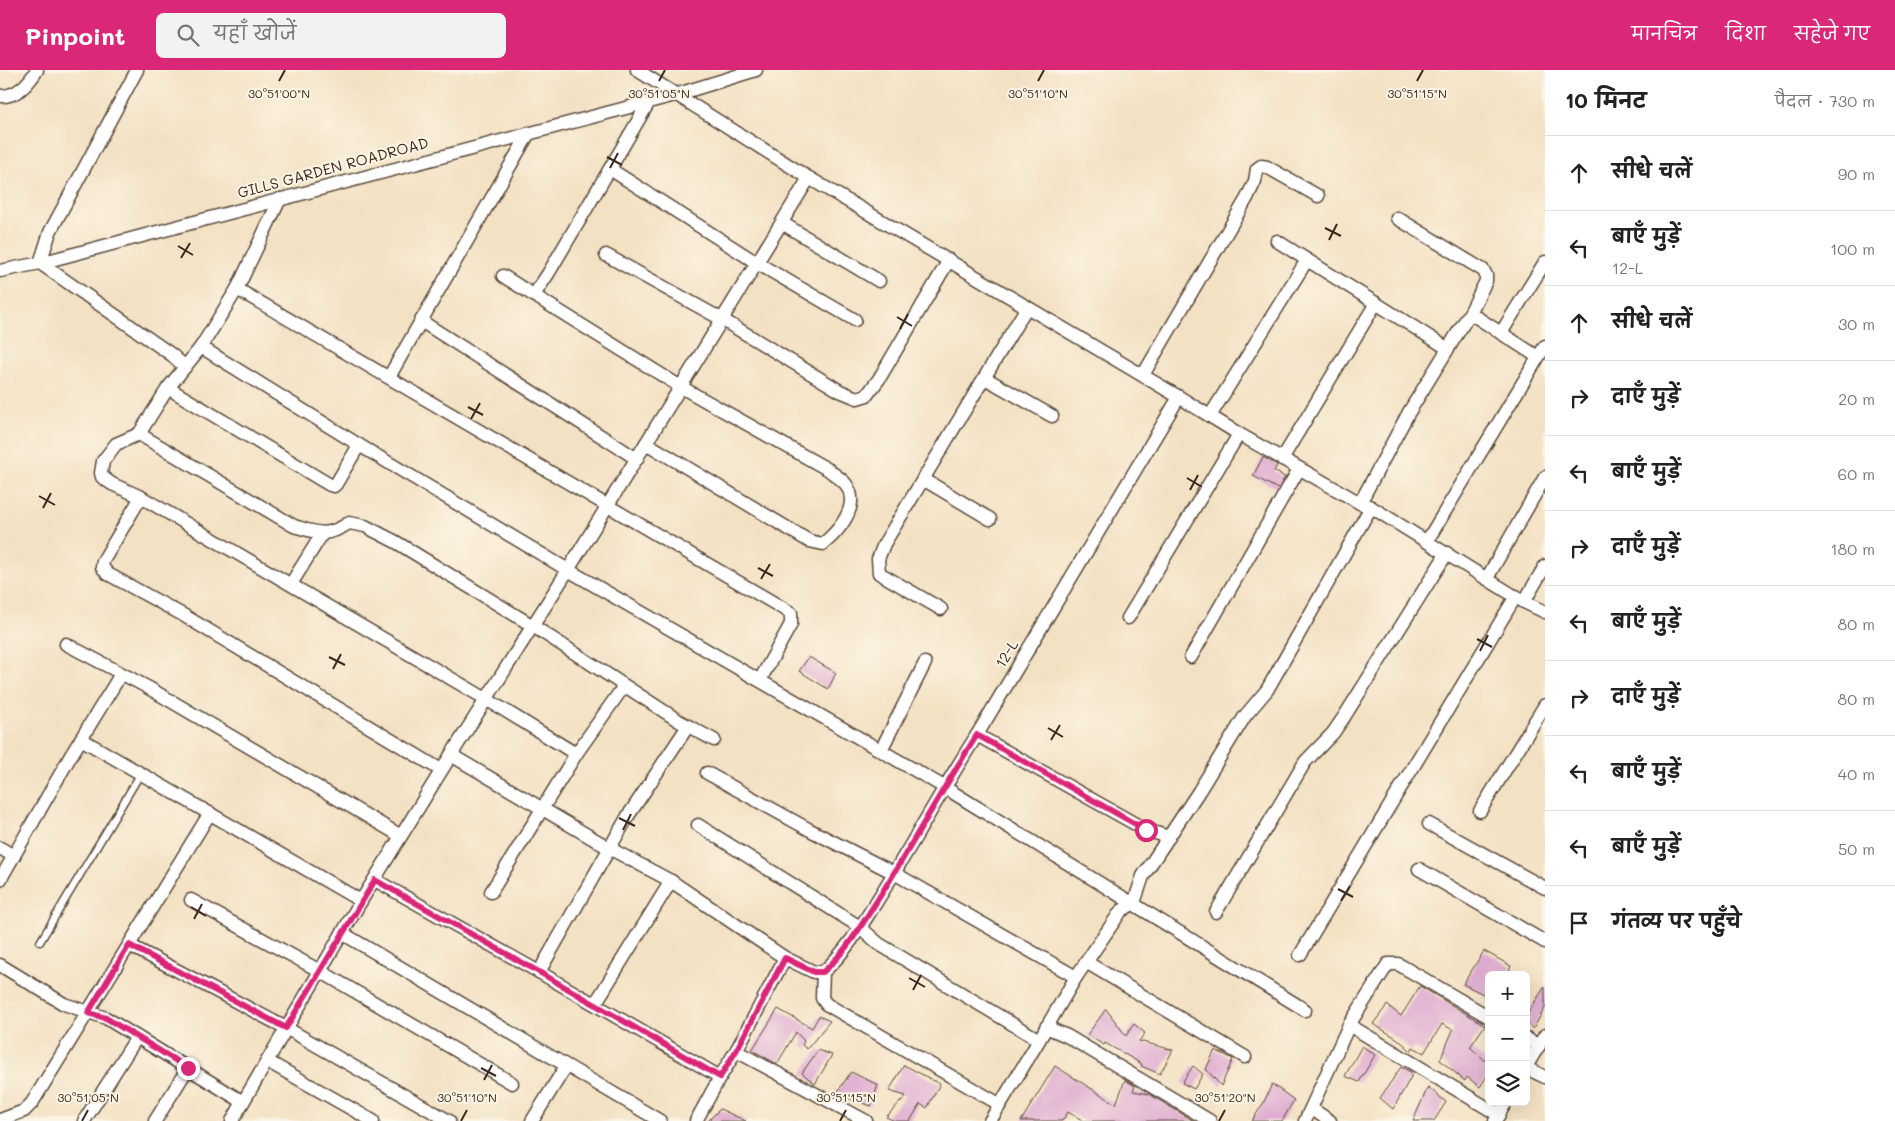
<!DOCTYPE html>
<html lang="hi">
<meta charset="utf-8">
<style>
:root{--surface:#fff;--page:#f2f2f2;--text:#222;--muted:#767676;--line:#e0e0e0;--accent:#db2777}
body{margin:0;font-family:Mali,"Playpen Sans Deva",sans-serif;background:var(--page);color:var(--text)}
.controls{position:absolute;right:15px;bottom:15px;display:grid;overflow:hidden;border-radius:8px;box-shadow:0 5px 20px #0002}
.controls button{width:45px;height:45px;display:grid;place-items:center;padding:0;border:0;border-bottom:1px solid var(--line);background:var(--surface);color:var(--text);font:25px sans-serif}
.stop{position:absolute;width:15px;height:15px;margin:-11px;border:4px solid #db2777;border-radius:50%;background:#fff}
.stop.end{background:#db2777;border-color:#fff;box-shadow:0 1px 5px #0008}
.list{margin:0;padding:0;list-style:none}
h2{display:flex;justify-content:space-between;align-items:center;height:65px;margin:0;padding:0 20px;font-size:21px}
h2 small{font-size:16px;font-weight:400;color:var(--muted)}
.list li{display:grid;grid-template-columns:32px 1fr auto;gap:15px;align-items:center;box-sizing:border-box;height:75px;padding:0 20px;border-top:1px solid var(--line)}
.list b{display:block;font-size:19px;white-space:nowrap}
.list p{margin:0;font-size:16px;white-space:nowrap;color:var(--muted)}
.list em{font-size:16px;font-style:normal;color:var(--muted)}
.icon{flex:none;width:28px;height:28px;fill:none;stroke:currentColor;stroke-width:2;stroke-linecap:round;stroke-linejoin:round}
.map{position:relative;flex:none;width:1545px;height:1051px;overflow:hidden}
header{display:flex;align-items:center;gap:30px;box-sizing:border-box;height:70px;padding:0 25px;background:var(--accent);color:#fff}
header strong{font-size:24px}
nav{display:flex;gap:28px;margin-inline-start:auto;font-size:18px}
.search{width:350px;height:45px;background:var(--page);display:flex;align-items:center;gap:12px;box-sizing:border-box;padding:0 18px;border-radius:8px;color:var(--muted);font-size:19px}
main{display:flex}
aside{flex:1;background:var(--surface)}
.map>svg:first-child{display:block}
.building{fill:#dfacd1}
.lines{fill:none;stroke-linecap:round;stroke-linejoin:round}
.lane-casing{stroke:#574537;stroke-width:9}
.street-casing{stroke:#574537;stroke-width:15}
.lane{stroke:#fff;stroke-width:6}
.street{stroke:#fff;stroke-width:12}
.route{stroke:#db2777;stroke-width:6}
.ticks{fill:none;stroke:#3b2a1e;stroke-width:2}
.labels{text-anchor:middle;stroke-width:4;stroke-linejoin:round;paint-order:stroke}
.street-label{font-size:15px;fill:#3b2a1e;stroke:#fcf5e5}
.ticks-label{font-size:12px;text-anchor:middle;fill:#3b2a1e;stroke:#fcf5e5;stroke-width:4;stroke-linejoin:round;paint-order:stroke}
</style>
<header>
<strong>Pinpoint</strong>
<div class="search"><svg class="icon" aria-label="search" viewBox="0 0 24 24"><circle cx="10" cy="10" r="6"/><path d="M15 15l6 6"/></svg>यहाँ खोजें</div>
<nav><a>मानचित्र</a><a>दिशा</a><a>सहेजे गए</a></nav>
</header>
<main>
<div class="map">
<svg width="1545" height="1051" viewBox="0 0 1545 1051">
<rect width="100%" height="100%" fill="#fcf5e5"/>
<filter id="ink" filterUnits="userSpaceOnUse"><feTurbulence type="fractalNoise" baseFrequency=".02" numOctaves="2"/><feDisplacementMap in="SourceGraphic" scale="10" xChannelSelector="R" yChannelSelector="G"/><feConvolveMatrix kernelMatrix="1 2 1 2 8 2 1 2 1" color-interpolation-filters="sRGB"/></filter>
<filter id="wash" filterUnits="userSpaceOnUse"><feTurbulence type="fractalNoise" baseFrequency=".0096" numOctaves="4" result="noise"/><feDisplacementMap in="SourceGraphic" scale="20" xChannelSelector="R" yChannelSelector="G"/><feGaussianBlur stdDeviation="1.12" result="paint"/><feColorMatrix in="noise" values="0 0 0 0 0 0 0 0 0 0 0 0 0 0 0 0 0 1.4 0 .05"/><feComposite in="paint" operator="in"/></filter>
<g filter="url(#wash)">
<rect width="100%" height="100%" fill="#f3e1c3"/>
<g id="blocks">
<g class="building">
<polygon points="1263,387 1277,395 1274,401 1285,407 1278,419 1253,406"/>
<polygon points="809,587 836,603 828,619 799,601"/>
<polygon points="1484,881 1511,896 1507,905 1489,905 1489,927 1463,914"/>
<polygon points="1420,916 1485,955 1470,977 1489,994 1489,1003 1480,1017 1467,1007 1465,1011 1440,990 1453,960 1442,954 1424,983 1413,977 1411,981 1398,969 1373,954 1387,935 1401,946"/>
<polygon points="1545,916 1545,938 1533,959 1526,951 1526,946"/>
<polygon points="778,939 812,958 819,946 830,951 807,979 802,975 804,971 796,962 777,994 752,980"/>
<polygon points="1106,939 1126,966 1134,954 1145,963 1139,971 1173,980 1160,1004 1141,996 1142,994 1105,973 1104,975 1087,965"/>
<polygon points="1362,976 1375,985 1359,1012 1345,1006"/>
<polygon points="818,980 832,985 815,1014 802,1003"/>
<polygon points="1215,980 1233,989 1221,1016 1206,999"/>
<polygon points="904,995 940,1014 927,1038 920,1034 910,1051 895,1051 886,1047 906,1026 889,1021"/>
<polygon points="1055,996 1116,1034 1125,1010 1135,1016 1133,1021 1149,1024 1194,1051 1084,1051 1068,1042 1062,1051 1021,1051"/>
<polygon points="1193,996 1203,1004 1194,1019 1182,1013"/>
<polygon points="1401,997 1411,1002 1411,1007 1393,1039 1380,1028"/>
<polygon points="851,1002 878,1015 871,1036 836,1024"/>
<polygon points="1272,1014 1294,1030 1282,1051 1252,1051 1264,1032"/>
<polygon points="1428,1017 1446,1032 1434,1051 1413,1051"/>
<polygon points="720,1039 746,1051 708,1051"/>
</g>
</g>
</g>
<g filter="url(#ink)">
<use href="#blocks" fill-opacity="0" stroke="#574537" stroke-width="1"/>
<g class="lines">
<defs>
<polyline id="lane" points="40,872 141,703"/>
<g id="street">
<polyline points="137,0 50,162 40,193 172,285 185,297"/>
<polyline points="637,0 809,108 1179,327 1239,364 1360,433 1371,437 1524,532 1545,542"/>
<path d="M0,26C17,27 29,13 37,0"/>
<polyline points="610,99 757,193 855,250"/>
<polyline points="1397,148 1483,200 1486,205 1486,211 1470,243"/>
<polyline points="782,153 879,211"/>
<polyline points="1277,171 1447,278"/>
<polyline points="606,185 723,250 840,321 857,328 867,325 879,309 949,190"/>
<polyline points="0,201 40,193 675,25 756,0"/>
<path d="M503,206L681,317L829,400C834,405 844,410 847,416C860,436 839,461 823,474L809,471L646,373"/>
<polyline points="237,219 791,543 791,554 760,610"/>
<polyline points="534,225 548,204 649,32"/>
<polyline points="421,251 529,63"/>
<polyline points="1501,263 1545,192"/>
<polyline points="201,277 237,219 280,129"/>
<polyline points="1143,305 1247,128 1255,111 1257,99 1261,96 1267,97 1318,126"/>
<polyline points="389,307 421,251 637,389"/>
<polyline points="985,308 1052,346"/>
<polyline points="168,318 330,415 334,416 336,414 359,375"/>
<polyline points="1210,346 1307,190"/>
<path d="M139,364L294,456C318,463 326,468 349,453L365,456L396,472L533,556L679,651L714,670"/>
<polyline points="1282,389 1376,233"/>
<polyline points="923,409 990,449"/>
<polyline points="141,427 486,629 576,684"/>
<polyline points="1360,433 1409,342 1470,243 1538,287"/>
<polyline points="1427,471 1545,276"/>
<polyline points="1487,508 1545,407"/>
<polyline points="291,514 322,464"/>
<polyline points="1524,532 1545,496"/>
<polyline points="941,539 879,503 878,489 884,474 1027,237"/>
<polyline points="1128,548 1239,364"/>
<polyline points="66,574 147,617 401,766"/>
<polyline points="1191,587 1299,399"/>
<polyline points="977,665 1146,760 1169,767"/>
<polyline points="81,669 361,831"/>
<polyline points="881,680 925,593"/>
<polyline points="451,685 609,778 671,811 785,888 736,981 720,1007 696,1051"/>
<polyline points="441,700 183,545 108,504 102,497 103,491 141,427 112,414 102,407 101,403 103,391 116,374 139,364 168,318 201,277 359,375 568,500 944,717 1305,940"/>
<polyline points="707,703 810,760 894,803 1076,907 1121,841 1134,833 1143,806 1199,721 1245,646 1267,620 1371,437"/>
<polyline points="1480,741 1545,635"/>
<polyline points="1429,754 1545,818"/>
<polyline points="698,755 860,857 879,874 1039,970"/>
<polyline points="0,778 14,786"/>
<polyline points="1419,799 1545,872"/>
<polyline points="0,810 70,687 121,604"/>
<polyline points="375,810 539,902 720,1007"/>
<polyline points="491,822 576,684 624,616"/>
<polyline points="191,830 320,901 512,1013"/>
<polyline points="1216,842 1305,692 1333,663 1344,647 1447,483"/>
<polyline points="342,863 660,1051"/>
<polyline points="129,875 286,958 449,1051"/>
<polyline points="1300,885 1516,526"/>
<path d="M785,888L814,902H823C847,881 863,853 880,826C913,773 943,718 977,665L1179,327"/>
<polyline points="1086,892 1245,987"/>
<polyline points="0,895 64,934 106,948 243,1032"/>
<polyline points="539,902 628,746 688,656"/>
<polyline points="823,902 822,928 826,934 999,1034"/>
<polyline points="595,934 671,811"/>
<polyline points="1349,955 1499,1045"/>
<polyline points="1046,957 1067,966 1210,1051"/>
<polyline points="1526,968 1539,976"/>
<polyline points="736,981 866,1051"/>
<polyline points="267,991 373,1051"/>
<polyline points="1526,997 1545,965"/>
<polyline points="1526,998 1545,1007"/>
<polyline points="1312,1039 1330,1051"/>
<polyline points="0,1050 24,1041 32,1033 210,743"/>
<polyline points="84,1051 137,967"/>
<polyline points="155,1051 188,998"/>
<polyline points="232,1051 361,831 451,685 568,500 809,108"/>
<polyline points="532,1051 566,996"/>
<polyline points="990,1051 1032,982 1076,907"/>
<polyline points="1305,1051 1349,955 1388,894 1398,894 1489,947"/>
<polyline points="1495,1051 1506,1032"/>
</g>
</defs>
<use href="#lane" class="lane-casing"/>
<use href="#street" class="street-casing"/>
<use href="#lane" class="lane"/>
<use href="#street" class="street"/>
</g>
</g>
<g class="lines" filter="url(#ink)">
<path class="route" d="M188,998L106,948L88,943L129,875L286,958L375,810L539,902L720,1007L736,981L785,888L814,902H823C847,881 863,853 880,826C913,773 943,718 977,665L1146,760"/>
</g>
<path class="ticks" d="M279,11L285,0M659,11L665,0M1038,11L1044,0M1417,11L1423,0M607,87L622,95M610,98L618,83M1325,158L1341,166M1329,170L1337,154M178,176L193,185M181,188L190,173M897,247L912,256M900,259L908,244M468,337L483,345M471,349L480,333M1187,408L1202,417M1190,420L1198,405M39,426L55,435M43,438L51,423M758,498L773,506M761,509L770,494M1477,569L1492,577M1480,581L1488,565M329,587L345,595M333,599L341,584M1048,658L1063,667M1051,670L1060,655M619,748L635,756M623,760L631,744M1338,819L1353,827M1341,831L1350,816M191,837L206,846M194,849L202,834M909,908L925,917M913,920L921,905M481,998L496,1006M484,1010L492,995M82,1051L88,1040M461,1051L467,1040M840,1051L846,1040M1219,1051L1225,1040"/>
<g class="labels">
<g class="street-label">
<text transform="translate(333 98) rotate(-15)" y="5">GILLS GARDEN ROADROAD</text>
<text transform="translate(1007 584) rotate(-59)" y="5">12-L</text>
</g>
</g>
<g class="ticks-label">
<text x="279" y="28">30°51'00"N</text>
<text x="659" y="28">30°51'05"N</text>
<text x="1038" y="28">30°51'10"N</text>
<text x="1417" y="28">30°51'15"N</text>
<text x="88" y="1032">30°51'05"N</text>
<text x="467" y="1032">30°51'10"N</text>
<text x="846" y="1032">30°51'15"N</text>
<text x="1225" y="1032">30°51'20"N</text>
</g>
</svg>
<div class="controls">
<button>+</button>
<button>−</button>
<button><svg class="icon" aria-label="layers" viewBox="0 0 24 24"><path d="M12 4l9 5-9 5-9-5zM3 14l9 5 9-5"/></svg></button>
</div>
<div class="stop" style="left:1146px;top:760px"></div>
<div class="stop end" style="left:188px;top:998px"></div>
</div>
<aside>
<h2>10 मिनट<small>पैदल · 730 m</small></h2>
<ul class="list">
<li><svg class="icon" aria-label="ahead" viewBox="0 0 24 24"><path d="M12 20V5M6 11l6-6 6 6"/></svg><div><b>सीधे चलें</b></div><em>90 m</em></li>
<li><svg class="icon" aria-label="left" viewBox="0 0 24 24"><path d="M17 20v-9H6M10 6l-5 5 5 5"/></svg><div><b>बाएँ मुड़ें</b><p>12-L</p></div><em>100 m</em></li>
<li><svg class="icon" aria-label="ahead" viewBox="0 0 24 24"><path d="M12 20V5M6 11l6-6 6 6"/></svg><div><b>सीधे चलें</b></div><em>30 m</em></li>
<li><svg class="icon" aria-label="right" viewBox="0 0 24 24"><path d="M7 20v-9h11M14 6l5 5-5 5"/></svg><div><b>दाएँ मुड़ें</b></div><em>20 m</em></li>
<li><svg class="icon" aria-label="left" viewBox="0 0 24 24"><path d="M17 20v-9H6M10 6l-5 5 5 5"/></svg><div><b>बाएँ मुड़ें</b></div><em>60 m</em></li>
<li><svg class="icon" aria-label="right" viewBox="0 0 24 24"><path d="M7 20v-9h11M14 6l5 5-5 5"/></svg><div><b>दाएँ मुड़ें</b></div><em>180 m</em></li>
<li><svg class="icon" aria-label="left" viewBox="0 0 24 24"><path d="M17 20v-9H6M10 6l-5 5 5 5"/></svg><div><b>बाएँ मुड़ें</b></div><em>80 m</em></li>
<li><svg class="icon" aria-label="right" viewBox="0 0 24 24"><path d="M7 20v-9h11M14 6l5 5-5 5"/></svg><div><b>दाएँ मुड़ें</b></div><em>80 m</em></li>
<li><svg class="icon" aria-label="left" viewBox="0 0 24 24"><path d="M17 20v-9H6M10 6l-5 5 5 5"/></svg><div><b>बाएँ मुड़ें</b></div><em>40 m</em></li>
<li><svg class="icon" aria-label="left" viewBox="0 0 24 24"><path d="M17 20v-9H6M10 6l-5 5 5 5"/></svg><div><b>बाएँ मुड़ें</b></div><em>50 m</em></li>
<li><svg class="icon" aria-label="arrive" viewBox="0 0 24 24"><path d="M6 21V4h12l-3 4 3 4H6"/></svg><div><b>गंतव्य पर पहुँचे</b></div></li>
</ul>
</aside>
</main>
